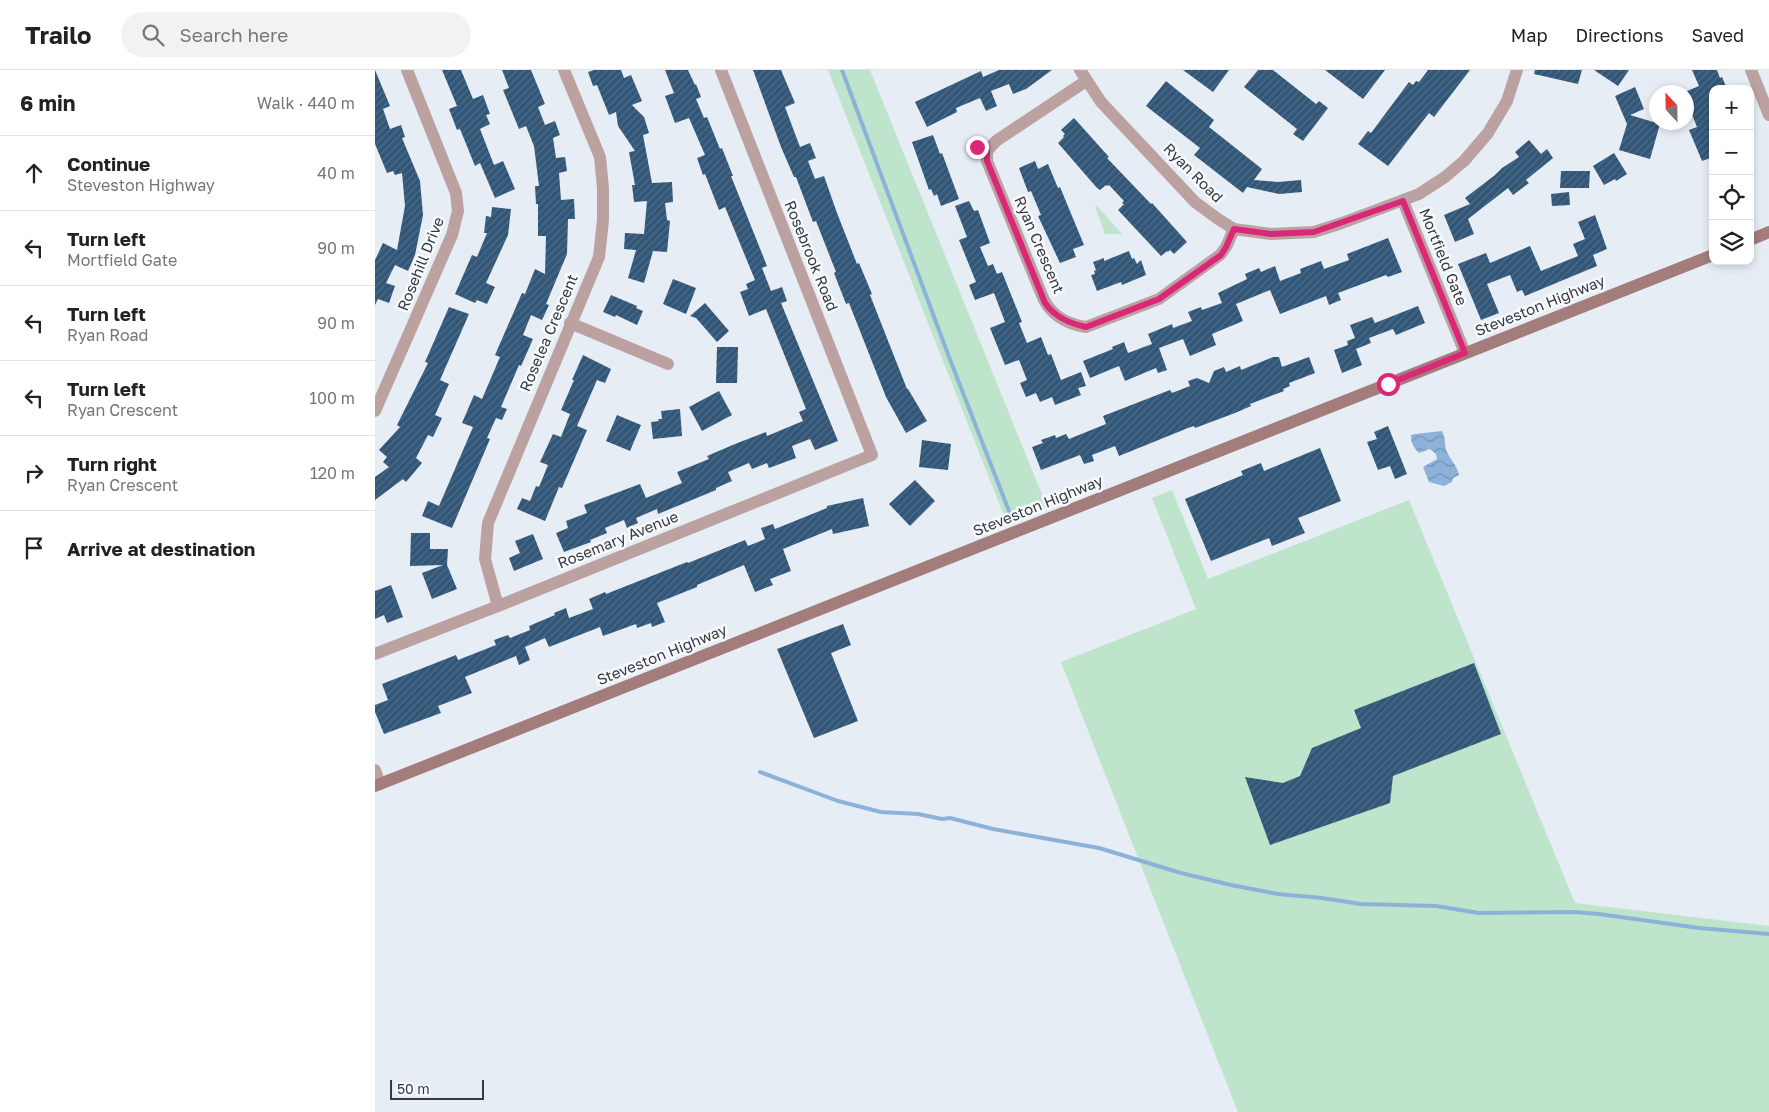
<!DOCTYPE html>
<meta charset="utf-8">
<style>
:root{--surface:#fff;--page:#f2f2f2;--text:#222;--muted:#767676;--line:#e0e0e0}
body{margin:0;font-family:"Golos Text",sans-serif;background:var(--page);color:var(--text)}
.controls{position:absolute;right:15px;top:15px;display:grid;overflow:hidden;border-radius:10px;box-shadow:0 2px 8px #0003}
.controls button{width:45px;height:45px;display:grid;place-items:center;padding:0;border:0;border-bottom:1px solid var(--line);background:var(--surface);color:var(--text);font:25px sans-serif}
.compass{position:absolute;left:1274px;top:15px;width:45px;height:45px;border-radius:50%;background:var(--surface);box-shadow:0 2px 8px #0003;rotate:338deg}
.scale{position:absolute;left:15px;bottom:12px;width:94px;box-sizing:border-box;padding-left:5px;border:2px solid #37393c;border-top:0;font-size:14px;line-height:18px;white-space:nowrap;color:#37393c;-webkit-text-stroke:4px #f6fafe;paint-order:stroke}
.stop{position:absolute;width:15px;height:15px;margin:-11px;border:4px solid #db2777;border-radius:50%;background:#fff}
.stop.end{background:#db2777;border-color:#fff;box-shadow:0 1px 5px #0008}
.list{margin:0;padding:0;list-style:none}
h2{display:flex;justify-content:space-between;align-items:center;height:65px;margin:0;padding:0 20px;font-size:21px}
h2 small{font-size:16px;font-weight:400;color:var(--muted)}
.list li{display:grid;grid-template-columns:32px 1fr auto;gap:15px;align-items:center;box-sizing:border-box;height:75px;padding:0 20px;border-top:1px solid var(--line)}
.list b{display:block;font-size:19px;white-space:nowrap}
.list p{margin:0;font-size:16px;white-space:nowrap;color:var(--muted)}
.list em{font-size:16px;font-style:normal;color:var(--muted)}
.icon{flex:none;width:28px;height:28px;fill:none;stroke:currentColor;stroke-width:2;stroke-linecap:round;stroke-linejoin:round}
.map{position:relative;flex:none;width:1394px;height:1042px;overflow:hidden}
header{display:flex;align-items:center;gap:30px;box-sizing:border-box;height:70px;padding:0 25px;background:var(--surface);border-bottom:1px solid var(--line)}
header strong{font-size:24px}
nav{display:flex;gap:28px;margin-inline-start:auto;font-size:18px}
.search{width:350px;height:45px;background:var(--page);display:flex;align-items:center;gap:12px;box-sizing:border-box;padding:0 18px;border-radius:28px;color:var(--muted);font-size:19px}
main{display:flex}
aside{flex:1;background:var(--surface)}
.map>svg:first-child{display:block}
.green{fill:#bee4cb}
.water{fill:url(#water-waves)}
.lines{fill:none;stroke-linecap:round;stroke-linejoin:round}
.stream{stroke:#8db2da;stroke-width:4}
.building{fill:url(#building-hatch)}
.minor{stroke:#bca1a1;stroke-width:12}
.secondary{stroke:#a37c7c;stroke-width:12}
.route{stroke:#db2777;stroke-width:6}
.labels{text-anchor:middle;stroke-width:5;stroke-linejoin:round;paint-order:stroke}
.street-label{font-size:15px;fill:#37393c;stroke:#f6fafe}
</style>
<header>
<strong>Trailo</strong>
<div class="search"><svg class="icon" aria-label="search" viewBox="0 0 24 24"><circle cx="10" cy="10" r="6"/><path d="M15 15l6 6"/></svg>Search here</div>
<nav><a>Map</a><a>Directions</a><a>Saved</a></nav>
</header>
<main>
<aside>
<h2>6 min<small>Walk · 440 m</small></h2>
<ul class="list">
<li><svg class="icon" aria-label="ahead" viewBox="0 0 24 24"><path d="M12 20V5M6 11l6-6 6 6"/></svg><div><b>Continue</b><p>Steveston Highway</p></div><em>40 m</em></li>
<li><svg class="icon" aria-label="left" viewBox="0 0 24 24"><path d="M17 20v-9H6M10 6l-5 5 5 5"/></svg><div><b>Turn left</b><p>Mortfield Gate</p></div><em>90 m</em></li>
<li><svg class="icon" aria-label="left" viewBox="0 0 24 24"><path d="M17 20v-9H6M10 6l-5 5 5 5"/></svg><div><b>Turn left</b><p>Ryan Road</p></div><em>90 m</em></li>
<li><svg class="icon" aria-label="left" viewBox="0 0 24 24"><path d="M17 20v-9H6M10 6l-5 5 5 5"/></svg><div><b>Turn left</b><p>Ryan Crescent</p></div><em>100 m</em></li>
<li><svg class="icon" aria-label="right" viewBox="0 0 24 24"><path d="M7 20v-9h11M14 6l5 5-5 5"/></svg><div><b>Turn right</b><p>Ryan Crescent</p></div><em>120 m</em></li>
<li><svg class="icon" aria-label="arrive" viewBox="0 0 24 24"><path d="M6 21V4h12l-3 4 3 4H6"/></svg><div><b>Arrive at destination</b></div></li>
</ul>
</aside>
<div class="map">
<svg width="1394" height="1042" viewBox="0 0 1394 1042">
<defs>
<pattern id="water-waves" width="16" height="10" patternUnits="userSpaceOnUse" patternTransform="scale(1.25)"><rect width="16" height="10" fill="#8db2da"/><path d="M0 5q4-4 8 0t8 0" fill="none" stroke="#7492b2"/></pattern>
<pattern id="building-hatch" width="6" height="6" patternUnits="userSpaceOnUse" patternTransform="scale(1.25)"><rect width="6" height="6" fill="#315678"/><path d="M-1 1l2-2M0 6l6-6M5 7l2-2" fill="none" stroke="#4e6c87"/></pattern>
</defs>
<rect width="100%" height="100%" fill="#e7edf4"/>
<g class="green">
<polygon points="453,0 495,0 672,437 632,453"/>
<polygon points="720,136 722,136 747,164 730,164"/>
<polygon points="797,420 833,509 1034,430 1200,833 1394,856 1394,1042 863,1042 686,592 821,539 777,428"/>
</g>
<path class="water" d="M1067,361C1071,369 1069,375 1072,382C1076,391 1082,395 1084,405L1078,408L1077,412L1069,416L1054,412L1048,397L1062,389L1061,384L1055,379L1044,383C1040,380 1035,371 1036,365L1040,364Z"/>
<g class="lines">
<g class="stream">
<polyline points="467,0 574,287 634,441"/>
<polyline points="385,702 463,731 506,742 543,744 567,749 575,748 618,759 724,778 806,803 856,815 903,824 947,828 986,834 1061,836 1104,843 1199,842 1224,844 1324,858 1394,864"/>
</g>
</g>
<g class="building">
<polygon points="0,0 15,36 8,39 15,59 26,55 30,67 27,68 45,111 48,145 40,185 33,201 20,195 11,213 20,216 14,233 3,229 0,235 0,190 8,173 22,180 30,136 27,103 20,105 18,101 12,103 0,74"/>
<polygon points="67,0 86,0 98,29 108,25 115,44 111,45 115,54 105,59 119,95 128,91 140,119 120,128 105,93 100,96 85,59 82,60 74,39 82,36"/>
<polygon points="127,0 156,0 170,34 163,37 170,55 180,51 185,65 178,68 181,88 190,87 192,101 184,103 186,130 199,129 200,149 193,149 192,184 171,234 174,235 167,250 156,245 148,265 158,269 146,296 144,295 126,337 132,339 127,350 121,348 112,368 115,369 77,458 47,446 53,431 64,436 98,357 87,353 99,325 107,329 125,287 120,285 147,223 150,224 160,199 170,204 171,166 163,166 163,134 161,134 160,116 164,116 159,76 151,56 144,59 128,20 134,18"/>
<polygon points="219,0 246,0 249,8 256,5 267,31 257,35 269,47 274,63 268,65 277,113 297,112 298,132 290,133 292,150 295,151 292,182 278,181 269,213 253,208 261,180 249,179 250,163 269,164 272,131 259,132 257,115 260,115 254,82 260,81 243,56 241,42 234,45 222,15 218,16 213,2"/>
<polygon points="290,0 313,0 320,15 321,14 326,27 321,29 329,48 332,47 345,79 347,78 358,106 356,106 392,196 387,198 396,221 407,217 412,231 406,233 463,371 440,380 435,369 417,376 421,388 394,398 392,393 377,399 374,393 353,402 357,411 341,418 341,420 283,444 282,439 261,448 263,453 252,458 249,450 230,458 232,463 215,470 216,472 189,482 181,463 193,458 191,451 212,443 209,435 265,414 271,428 307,413 302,402 334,389 332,386 360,374 391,362 392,366 428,351 424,342 431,339 391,239 374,246 365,222 373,219 371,214 380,210 350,137 344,140 330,104 328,105 322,88 330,85 314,48 300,53 290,26 299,23"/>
<polygon points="378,0 406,0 420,33 410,37 425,77 435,73 441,88 433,91 440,109 449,106 462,143 482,194 484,193 497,224 495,225 532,319 533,319 552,351 531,363 511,327 474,233 471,234 459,203 461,202 441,151 438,152 421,107 419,107 406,77"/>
<polygon points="624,0 677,0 651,19 638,24 634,14 616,21 622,36 611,41 605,28 581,38 582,42 552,57 540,32 606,1 608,7"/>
<polygon points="808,0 854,0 838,22"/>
<polygon points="883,0 898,0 941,34 944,31 953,38 928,71 918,64 922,59 869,17"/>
<polygon points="950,0 1010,0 988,29"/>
<polygon points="1053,0 1095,0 1059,47 1054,43 1013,96 983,74 993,61 996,63 1034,12 1038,15 1041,11 1044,12"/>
<polygon points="1160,0 1207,0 1203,14 1159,4"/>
<polygon points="1219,0 1254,0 1243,16"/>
<polygon points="1317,0 1342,0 1345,8 1347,7 1352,19 1338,19 1338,87 1327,91 1314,60 1322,57 1312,32 1312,21 1324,16"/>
<polygon points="791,11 839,50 834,57 887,99 879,110 903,112 926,110 927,122 904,124 872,117 868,123 819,85 825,78 771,36"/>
<polygon points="1260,17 1269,39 1255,45 1285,54 1275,89 1244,80 1252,54 1240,26"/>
<polygon points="699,48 734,87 732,88 776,134 777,133 812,172 799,184 795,180 793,182 792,181 786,186 743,140 749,134 747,133 749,131 734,115 732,116 731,115 725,120 722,118 683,73 689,67 688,66 690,64 686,60"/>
<polygon points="558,65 565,84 567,83 584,129 566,136 562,124 559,126 556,119 554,120 537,72"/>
<polygon points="1154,70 1166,84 1172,79 1178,88 1151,110 1154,113 1138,125 1133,118 1093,149 1099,164 1080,172 1069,145 1095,134 1090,128 1120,105 1127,98 1144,87 1140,82"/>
<polygon points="1239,83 1252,104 1241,111 1240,109 1229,115 1218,96"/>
<polygon points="660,91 663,99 673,94 683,118 685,117 709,175 698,179 701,187 685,193 663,146 666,145 656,121 653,122 644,98"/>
<polygon points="1186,101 1215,101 1214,118 1185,118"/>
<polygon points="1194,122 1195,135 1177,136 1176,124"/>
<polygon points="594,131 599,141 603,140 615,173 605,177 613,196 618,194 622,204 627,202 647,252 644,253 652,273 666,267 673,285 676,284 686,310 706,302 711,316 703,318 706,325 680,335 677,327 665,332 661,323 651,327 645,313 652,310 644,290 630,295 615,258 630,252 619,223 600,230 594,215 601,212 584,170 592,167 580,136"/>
<polygon points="117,137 136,139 133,165 111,213 120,217 112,234 102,230 100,233 80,224 97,185 102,187 112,163 109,163 111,146 116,147"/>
<polygon points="1220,145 1232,179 1218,185 1222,196 1150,226 1147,220 1142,222 1135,205 1112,214 1124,243 1106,250 1083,194 1111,183 1115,193 1155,176 1166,201 1203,186 1198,174 1210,169 1203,152"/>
<polygon points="1013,168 1027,202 1013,207 1011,205 963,223 966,230 954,235 951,226 905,244 895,220 861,234 868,251 837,264 841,275 815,286 808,269 784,278 792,300 783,303 781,298 750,311 744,296 715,308 708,291 738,279 737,277 749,272 753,283 777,274 773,264 797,254 798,258 817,251 813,242 826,237 827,240 847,233 843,223 872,209 870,204 884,198 886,202 900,196 905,211 926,203 925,199 946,191 949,199 974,190 972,184"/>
<polygon points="754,181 757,189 759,188 762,194 766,190 771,205 747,215 746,212 722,221 716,205 720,204 719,201 721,200 718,192 729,188 729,191"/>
<polygon points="298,209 321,218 311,244 288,234"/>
<polygon points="236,225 262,236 261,238 268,241 262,255 241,245 240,247 228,242"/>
<polygon points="330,233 354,261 342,272 321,248 315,246"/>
<polygon points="1043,236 1050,253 1021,265 1018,259 994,268 996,273 981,279 987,295 967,303 959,280 973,275 972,271 980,268 975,255 997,247 1000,253"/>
<polygon points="74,237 94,244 65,310 74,314 60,345 67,348 58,367 53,365 41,388 47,393 31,412 28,409 0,430 0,407 14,397 8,392 12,387 4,380 25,357 22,355 53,293 50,292"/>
<polygon points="342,277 363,277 362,313 341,313"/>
<polygon points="208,285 236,299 230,313 222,310 202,356 212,360 187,418 184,417 170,451 142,439 147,428 155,431 161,416 164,417 173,395 165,392 178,364 186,367 195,344 186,340 199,310 197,310"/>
<polygon points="898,287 904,287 907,297 934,287 940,303 914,313 915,316 908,319 909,321 875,334 876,336 860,343 820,358 819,356 813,358 744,386 740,376 717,385 719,391 709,394 705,385 666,400 657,377 668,373 666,370 680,365 681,368 691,364 694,369 731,354 728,346 795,320 797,323 815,316 813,311 822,308 834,313 839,301 849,297 851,302 865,296 866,300"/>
<polygon points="344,321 357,345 327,361 314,337"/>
<polygon points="305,339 307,366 278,369 276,352 284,351 283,349 287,349 286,341"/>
<polygon points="242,345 266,355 255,381 231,371"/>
<polygon points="1013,356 1032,404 1020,409 1015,396 1003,400 992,372 1002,369 999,362"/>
<polygon points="547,370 576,374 573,400 544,397"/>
<polygon points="945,378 966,431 923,448 930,463 897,476 894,468 836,491 810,429 868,405 866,401 886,393 889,401"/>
<polygon points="540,410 560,431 535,456 514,434"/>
<polygon points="488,428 494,456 458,464 457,459 408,479 416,501 395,509 398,515 380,522 369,495 322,515 322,517 282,533 290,552 277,557 276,553 262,558 261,554 228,566 225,557 174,577 170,568 150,577 155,590 144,595 141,586 90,607 97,623 63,636 66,643 9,664 0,642 0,635 13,630 7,614 81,585 83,590 121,575 119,570 133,565 135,568 155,560 154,556 180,545 179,543 191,538 194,548 218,539 214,529 230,522 231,524 312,492 313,493 370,470 373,476 390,469 386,458 398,454 400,459 452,438 452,436"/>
<polygon points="36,463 55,463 55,479 73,479 72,495 82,519 57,529 47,503 68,495 35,496"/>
<polygon points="158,464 168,489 139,501 134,488 145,483 140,471"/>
<polygon points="16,515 28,547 12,553 9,545 0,549 0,521"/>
<polygon points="468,554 476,575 456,583 483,651 439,668 402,579"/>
<polygon points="1099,593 1126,664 1018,706 1015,733 895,775 870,707 908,713 925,706 937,678 986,658 979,640"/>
</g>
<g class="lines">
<g class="minor">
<polyline points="705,0 726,32 820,132 843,149 859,159 896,164 939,162 967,153 1044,124 1070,107 1089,91 1113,63 1132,31 1142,0"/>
<polyline points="1376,0 1394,45"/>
<path d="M711,11L621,71L612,81V91L666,223C673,243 690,254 711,257L784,229L845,185L851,177L859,159"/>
<polyline points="1028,131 1090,283"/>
<polyline points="195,253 293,294"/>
<polyline points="0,341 77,165 83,141 81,123 32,0"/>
<polyline points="123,536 110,489 113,453 224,187 228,150 228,118 225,87 189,0"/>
<polyline points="0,584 123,536 497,385 346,0"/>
<polyline points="0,700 5,714"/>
</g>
<g class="secondary">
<polyline points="1375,170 1394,162"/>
<polyline points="0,716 1338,185"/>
</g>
</g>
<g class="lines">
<path class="route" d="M602,77L612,81V91L670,233C679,246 695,254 711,257L784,229L846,185L851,177L859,159L896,164L939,162L1028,131L1090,283L1013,314"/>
</g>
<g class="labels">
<g class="street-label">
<text transform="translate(818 103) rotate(45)" y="5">Ryan Road</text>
<text transform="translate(664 175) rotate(67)" y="5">Ryan Crescent</text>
<text transform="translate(436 186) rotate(68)" y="5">Rosebrook Road</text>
<text transform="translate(1068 187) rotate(68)" y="5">Mortfield Gate</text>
<text transform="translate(46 194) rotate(-68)" y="5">Rosehill Drive</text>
<text transform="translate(1165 236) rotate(-22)" y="5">Steveston Highway</text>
<text transform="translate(174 263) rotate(-67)" y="5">Roselea Crescent</text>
<text transform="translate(663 436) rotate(-22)" y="5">Steveston Highway</text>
<text transform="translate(243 470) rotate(-22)" y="5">Rosemary Avenue</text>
<text transform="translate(287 585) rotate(-22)" y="5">Steveston Highway</text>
</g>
</g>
</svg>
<div class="controls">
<button>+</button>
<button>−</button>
<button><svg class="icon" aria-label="locate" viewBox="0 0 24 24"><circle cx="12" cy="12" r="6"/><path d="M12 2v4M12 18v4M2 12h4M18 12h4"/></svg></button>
<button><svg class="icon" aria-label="layers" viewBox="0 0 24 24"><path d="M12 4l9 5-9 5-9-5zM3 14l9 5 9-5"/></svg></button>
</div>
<svg class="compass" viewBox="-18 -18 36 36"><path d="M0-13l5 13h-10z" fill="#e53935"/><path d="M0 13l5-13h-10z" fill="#767676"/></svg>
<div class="scale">50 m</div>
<div class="stop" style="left:1013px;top:314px"></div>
<div class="stop end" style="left:602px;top:77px"></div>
</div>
</main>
